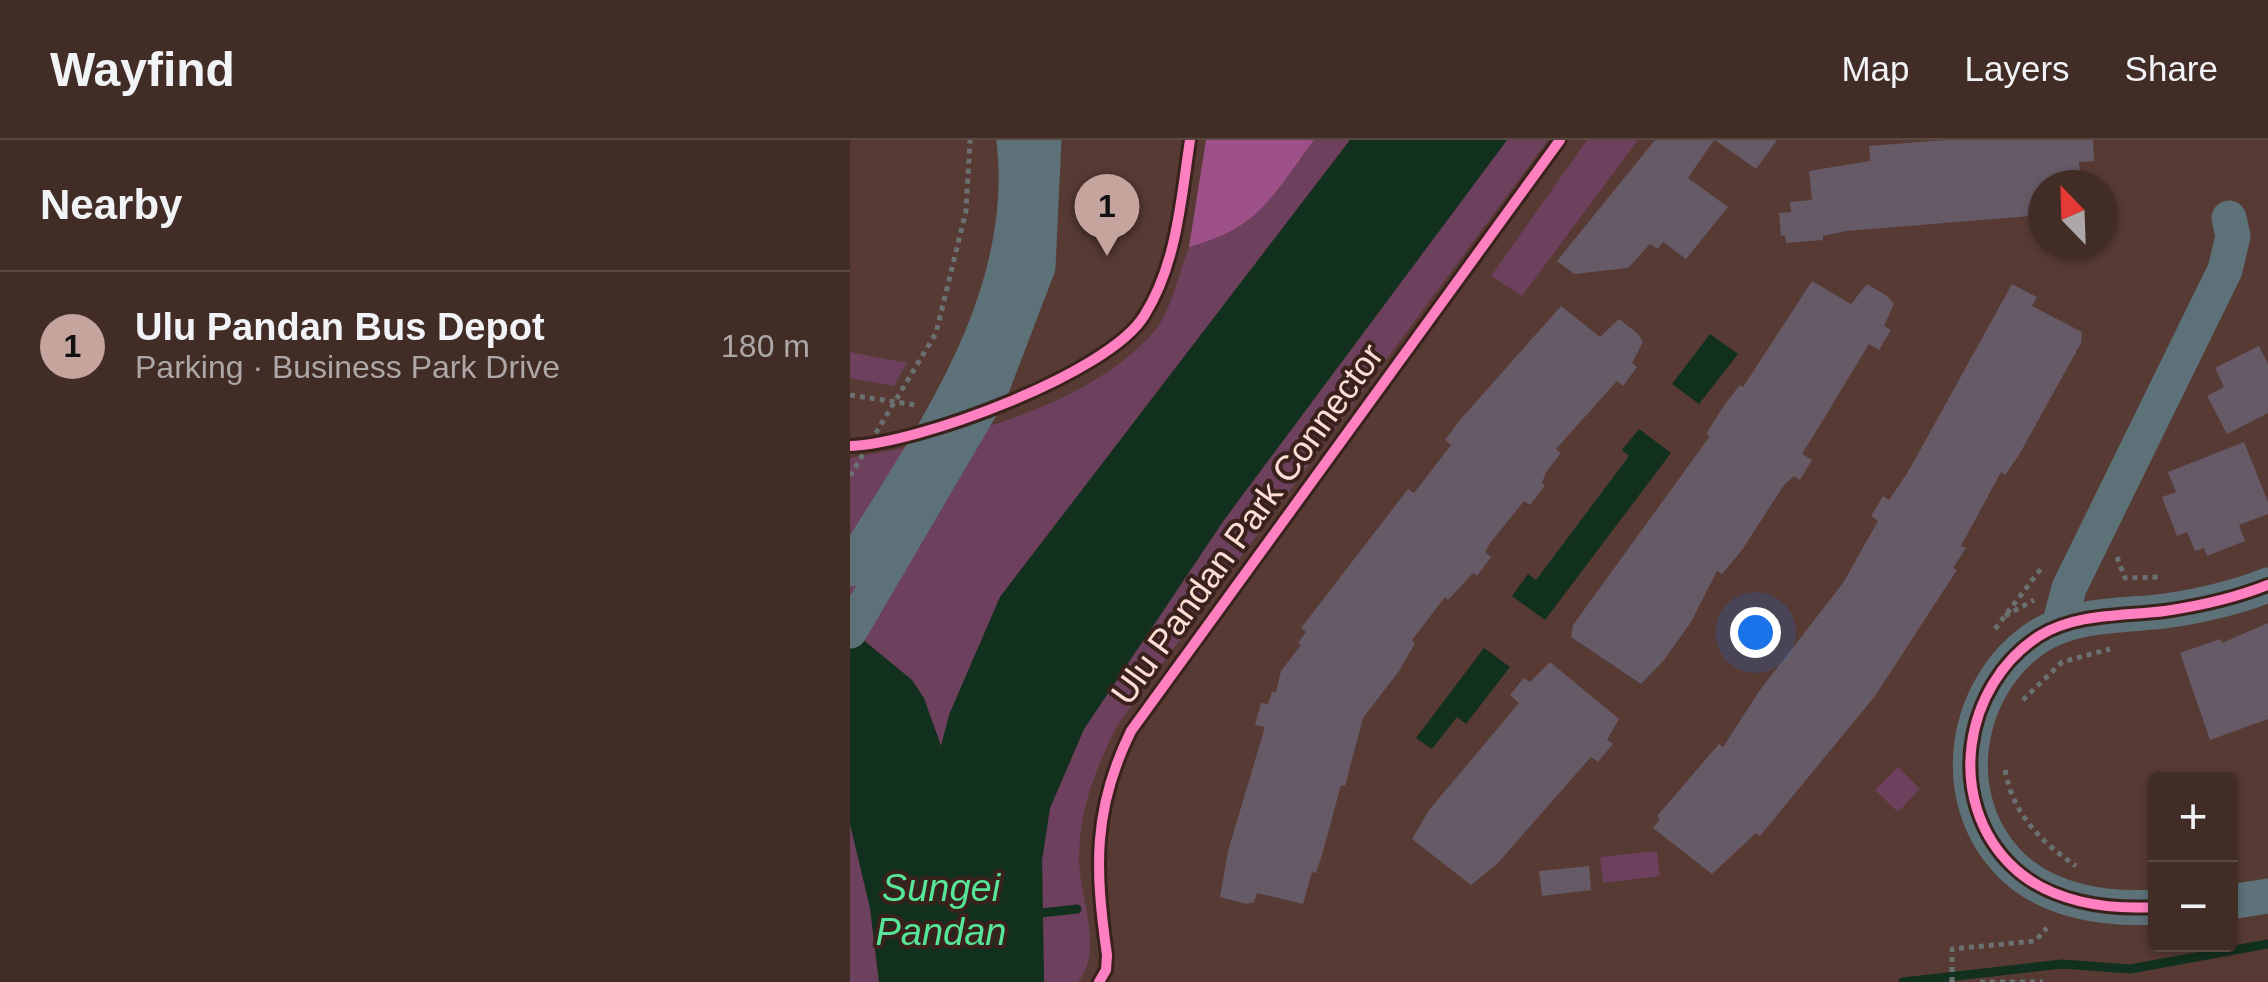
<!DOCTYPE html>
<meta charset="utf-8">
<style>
:root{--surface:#412c26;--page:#4c3832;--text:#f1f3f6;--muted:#aea7a7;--line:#5a4843;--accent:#c4a49c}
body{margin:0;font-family:Helvetica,sans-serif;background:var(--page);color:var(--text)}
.controls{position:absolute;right:30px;bottom:30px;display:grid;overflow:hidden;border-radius:10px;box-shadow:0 2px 8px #0004}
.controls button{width:90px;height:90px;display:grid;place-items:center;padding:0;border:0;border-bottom:2px solid var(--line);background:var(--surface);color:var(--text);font:50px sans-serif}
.compass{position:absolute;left:1178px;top:30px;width:90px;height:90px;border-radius:50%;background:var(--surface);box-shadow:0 2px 8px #0004;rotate:337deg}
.you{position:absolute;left:905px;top:492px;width:35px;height:35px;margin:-25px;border:8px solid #fff;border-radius:50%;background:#1a73e8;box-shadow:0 0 0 15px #1a73e833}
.badge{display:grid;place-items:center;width:65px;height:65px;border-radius:50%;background:var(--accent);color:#111;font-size:32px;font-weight:700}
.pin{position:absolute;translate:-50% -82px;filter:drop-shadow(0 2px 5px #0008)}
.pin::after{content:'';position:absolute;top:52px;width:35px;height:30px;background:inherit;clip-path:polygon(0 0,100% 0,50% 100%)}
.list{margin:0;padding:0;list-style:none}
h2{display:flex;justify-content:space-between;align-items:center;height:130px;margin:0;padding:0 40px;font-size:42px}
h2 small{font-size:32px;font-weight:400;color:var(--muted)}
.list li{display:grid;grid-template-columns:65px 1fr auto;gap:30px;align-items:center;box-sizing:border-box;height:150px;padding:0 40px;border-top:2px solid var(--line)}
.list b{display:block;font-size:38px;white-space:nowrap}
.list p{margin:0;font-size:32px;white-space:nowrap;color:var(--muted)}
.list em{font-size:32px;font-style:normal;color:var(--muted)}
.map{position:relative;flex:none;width:1418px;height:842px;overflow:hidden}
header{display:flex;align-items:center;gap:60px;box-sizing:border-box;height:140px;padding:0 50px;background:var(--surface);border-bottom:2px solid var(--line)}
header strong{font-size:48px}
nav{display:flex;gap:55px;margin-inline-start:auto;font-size:35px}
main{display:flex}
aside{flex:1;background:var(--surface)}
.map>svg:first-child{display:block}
.green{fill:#6d405d}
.forest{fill:#9d5188}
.water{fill:#12301e}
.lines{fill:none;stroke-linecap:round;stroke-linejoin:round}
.stream{stroke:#12301e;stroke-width:9}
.building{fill:#665a67}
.path{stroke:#6b7071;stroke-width:5;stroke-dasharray:5 5;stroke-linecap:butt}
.minor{stroke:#5d7278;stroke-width:35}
.path-bridge{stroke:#6b7071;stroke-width:5;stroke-dasharray:5 5;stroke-linecap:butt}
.minor-bridge{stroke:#5d7278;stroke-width:35}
.cycleway-casing{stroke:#3a221c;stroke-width:16}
.cycleway{stroke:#ff80c0;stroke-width:10}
.labels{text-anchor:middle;stroke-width:8;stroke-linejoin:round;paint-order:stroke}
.street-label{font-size:35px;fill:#feddd4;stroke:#3a221c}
.water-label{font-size:38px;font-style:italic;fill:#56e69a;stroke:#3a221c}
</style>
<header>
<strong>Wayfind</strong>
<nav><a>Map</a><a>Layers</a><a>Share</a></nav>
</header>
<main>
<aside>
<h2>Nearby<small></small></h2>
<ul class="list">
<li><span class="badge">1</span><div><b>Ulu Pandan Bus Depot</b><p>Parking · Business Park Drive</p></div><em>180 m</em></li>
</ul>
</aside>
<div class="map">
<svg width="1418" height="842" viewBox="0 0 1418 842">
<rect width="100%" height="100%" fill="#573a33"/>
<g class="green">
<path d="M464,0H500L150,457L99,575L91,608C71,541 52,532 0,489V318C99,302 233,270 303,193C321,173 329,132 339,107C410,87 422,56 464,0Z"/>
<path d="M657,0H698L268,584C246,627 229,670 229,720C230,759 254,810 228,842H194L192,720L200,668L234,589L374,380Z"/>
<polygon points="737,0 788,0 672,156 641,136"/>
<polygon points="0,212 57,223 44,246 0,238"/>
<polygon points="1048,627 1070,649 1048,672 1025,650"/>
<polygon points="0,684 20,768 29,842 0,842"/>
<polygon points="807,711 810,736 753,743 750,717"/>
</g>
<path class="forest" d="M356,0H464C422,56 410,88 339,107Z"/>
<g class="water">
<polygon points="500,0 657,0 374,380 234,589 200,668 192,720 194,842 29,842 20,768 0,684 0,489 62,540 74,558 91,606 99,575 150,457"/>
<polygon points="860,194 888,214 849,264 822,244"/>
<polygon points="789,289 821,313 695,480 662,456 678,434 686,440 779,316 772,310"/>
<polygon points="634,508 660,527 616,584 607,577 582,609 566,598"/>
</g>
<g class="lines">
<g class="stream">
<polyline points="191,773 227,769"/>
<polyline points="1053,842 1212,824 1280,829 1418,804"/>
</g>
</g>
<g class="building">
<polygon points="805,0 864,0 838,38 878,67 836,119 813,102 808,109 800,104 778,128 724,134 707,121"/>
<polygon points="865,0 927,0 906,29"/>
<polygon points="1095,0 1243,0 1244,21 1229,22 1231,45 1193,45 1193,75 996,91 973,96 973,100 936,103 935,95 931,96 929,73 941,72 940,62 962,60 959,31 1020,21 1019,6"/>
<polygon points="962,141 1001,164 1017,144 1037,156 1044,164 1034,186 1041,190 1029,210 1019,204 973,280 952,314 962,320 950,340 944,336 934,345 892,410 872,434 867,431 841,482 814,520 791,544 721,497 723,485 860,296 856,294 875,264 890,245 893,247"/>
<polygon points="1162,144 1187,157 1182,166 1232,192 1231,203 1169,315 1155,335 1151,332 1111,406 1116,408 1103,428 1107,430 1025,556 910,696 906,693 862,734 803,688 810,679 807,676 869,604 873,607 910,550 993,443 1028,381 1021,376 1033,356 1039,360 1058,332"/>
<polygon points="711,166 750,197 769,179 787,193 793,202 782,223 787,227 773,246 767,241 706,309 711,313 696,332 692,343 695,346 680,365 674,361 641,402 635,412 641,417 627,436 623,433 598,460 595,457 562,500 565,503 549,531 513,578 495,646 491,645 472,715 466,733 462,732 453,764 407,753 404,762 397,764 370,757 378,711 415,587 405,585 411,563 418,564 422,552 426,552 431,531 451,505 448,503 456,492 451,488 558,349 564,353 601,305 595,300 610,280"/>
<polygon points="1409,206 1418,224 1418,273 1377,294 1357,256 1374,247 1365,228"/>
<polygon points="1394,302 1418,362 1418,374 1389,385 1395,401 1357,416 1354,408 1345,411 1337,392 1327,396 1312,357 1326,352 1318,332"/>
<polygon points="1418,483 1418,579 1360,600 1330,513 1370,499 1372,503"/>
<polygon points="700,522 769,579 757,600 763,604 748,622 741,617 648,723 621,745 562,699 579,670 669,563 660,555 674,538 680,542"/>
<polygon points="739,726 741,750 692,756 689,731"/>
</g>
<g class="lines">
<g class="path">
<polyline points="0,255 66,265"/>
<polyline points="1267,417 1275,438 1311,437"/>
<polyline points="1155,476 1184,460"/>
<polyline points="1145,489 1193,426"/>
<polyline points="1173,560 1212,522 1260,509"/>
<path d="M1155,630C1163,674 1190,701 1226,726"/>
<polyline points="1102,842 1102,809 1185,801 1197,788"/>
<polyline points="1130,842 1193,842"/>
</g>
<g class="minor">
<polyline points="1209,486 1219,448 1375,130 1383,96 1379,78"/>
<polyline points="0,491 141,250 188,127 194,0"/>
<polyline points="1380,762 1418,756"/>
<path d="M1306,767C1256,770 1200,762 1163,727C1094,661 1113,545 1189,496C1226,473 1274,476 1315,471C1350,466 1385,458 1418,445"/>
</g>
<polyline class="path-bridge" points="0,336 86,193 116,71 120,0"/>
<path class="minor-bridge" d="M0,429C79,299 183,161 164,0"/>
<defs>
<g id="cycleway">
<path d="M0,306C67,304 258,234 294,176C327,124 331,59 340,0"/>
<path d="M1306,767C1256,770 1200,762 1163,727C1094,661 1113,545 1189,496C1226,473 1274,476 1315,471C1350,466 1385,458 1418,445"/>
<path d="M249,842L256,830L257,815C245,730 242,670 281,591L710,0"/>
</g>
</defs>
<use href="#cycleway" class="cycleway-casing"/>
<use href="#cycleway" class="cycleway"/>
</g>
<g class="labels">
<g class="street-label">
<text transform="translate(397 384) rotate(-54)" y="12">Ulu Pandan Park Connector</text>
</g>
<g class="water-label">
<text x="91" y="761">Sungei<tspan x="91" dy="44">Pandan</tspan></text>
</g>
</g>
</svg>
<div class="controls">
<button>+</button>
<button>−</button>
</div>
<svg class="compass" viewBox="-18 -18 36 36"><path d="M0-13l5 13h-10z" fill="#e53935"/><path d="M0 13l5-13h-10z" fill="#aea7a7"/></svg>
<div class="you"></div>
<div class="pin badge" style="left:257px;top:116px">1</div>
</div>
</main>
